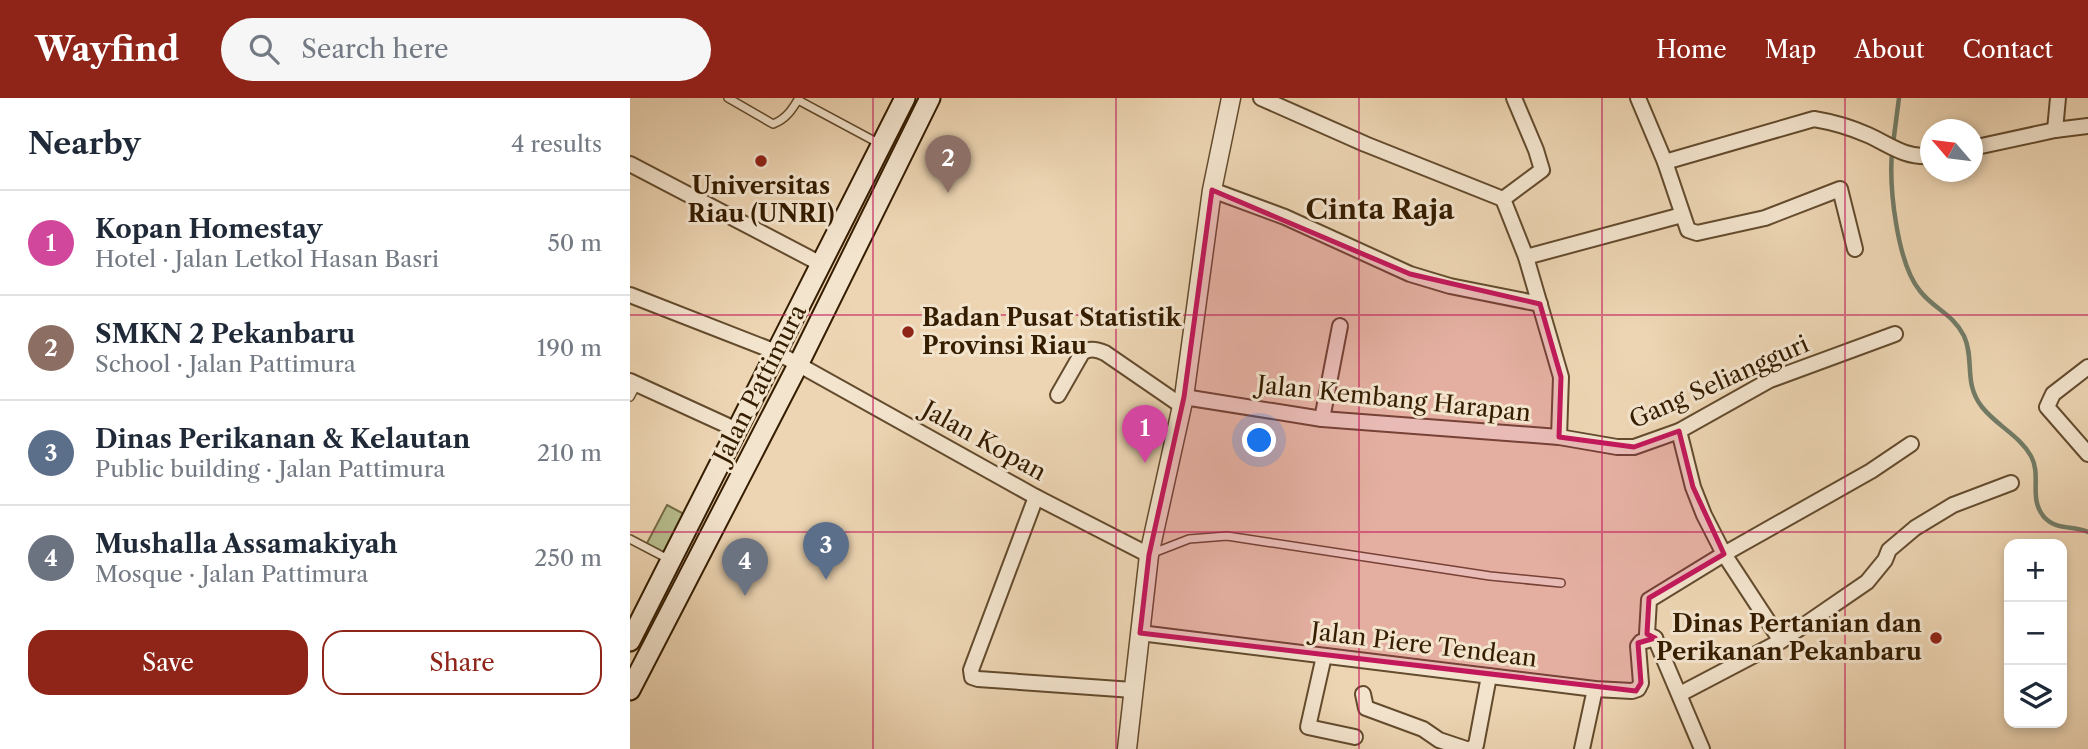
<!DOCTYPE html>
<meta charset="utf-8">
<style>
:root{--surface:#fff;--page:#f6f6f7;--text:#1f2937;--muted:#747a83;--line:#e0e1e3;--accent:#8f2418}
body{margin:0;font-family:"Libre Caslon Text",serif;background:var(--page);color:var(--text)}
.controls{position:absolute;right:21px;bottom:21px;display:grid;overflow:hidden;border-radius:14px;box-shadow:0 4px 10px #0003}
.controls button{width:63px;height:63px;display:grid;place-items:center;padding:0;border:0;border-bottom:2px solid var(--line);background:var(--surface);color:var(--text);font:35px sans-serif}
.compass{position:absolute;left:1290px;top:21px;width:63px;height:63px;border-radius:50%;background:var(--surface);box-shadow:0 4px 10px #0003;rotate:298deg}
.you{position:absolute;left:630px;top:343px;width:24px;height:24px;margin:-18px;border:5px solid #fff;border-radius:50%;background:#1a73e8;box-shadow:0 0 0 10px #1a73e833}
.badge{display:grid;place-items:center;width:46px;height:46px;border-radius:50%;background:var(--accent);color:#fff;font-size:23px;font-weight:700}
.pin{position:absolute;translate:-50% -58px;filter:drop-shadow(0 2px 4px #0008)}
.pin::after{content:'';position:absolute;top:37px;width:24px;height:21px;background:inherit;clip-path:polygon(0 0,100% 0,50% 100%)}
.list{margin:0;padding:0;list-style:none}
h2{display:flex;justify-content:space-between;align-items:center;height:91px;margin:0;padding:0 28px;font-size:30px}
h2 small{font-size:23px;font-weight:400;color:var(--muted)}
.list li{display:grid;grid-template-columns:46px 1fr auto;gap:21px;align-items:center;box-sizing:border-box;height:105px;padding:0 28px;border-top:2px solid var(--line)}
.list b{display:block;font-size:26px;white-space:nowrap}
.list p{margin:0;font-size:23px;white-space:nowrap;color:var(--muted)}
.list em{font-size:23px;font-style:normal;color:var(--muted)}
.actions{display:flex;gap:14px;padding:21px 28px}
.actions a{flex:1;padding:16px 0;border:2px solid var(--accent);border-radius:21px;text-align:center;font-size:24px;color:var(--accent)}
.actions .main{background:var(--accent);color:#fff}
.icon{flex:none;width:38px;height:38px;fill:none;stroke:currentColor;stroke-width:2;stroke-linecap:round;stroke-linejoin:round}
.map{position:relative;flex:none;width:1458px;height:651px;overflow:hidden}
header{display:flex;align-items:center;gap:42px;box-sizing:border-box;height:98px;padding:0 35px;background:var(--accent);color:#fff}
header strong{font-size:33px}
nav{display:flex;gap:38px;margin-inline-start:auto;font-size:24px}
.search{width:490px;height:63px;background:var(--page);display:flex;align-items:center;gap:18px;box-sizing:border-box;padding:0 24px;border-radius:38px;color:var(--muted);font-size:26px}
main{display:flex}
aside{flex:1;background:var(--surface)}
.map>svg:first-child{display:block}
.green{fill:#b7bd8e;stroke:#766d47;stroke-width:2}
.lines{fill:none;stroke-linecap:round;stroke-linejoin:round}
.stream{stroke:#717b66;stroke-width:4.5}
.service-casing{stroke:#634b2d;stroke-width:10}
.minor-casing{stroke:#634b2d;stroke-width:18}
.tertiary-casing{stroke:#634b2d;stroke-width:21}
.secondary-casing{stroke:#351d00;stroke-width:23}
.service{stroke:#f3e4ce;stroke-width:7}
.minor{stroke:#f3e4ce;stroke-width:14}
.tertiary{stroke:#f3e4ce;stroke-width:18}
.secondary{stroke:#f3e4ce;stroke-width:19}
.marked{fill:#c2185b;fill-opacity:0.2;stroke:#c2185b;stroke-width:5;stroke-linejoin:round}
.grid{fill:none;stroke:#c2185b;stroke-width:2;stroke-opacity:0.55}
.poi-dot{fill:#8f2418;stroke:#f3e4ce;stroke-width:2.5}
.labels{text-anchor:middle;stroke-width:6;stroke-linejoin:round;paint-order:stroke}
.poi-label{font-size:24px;font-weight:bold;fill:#351d00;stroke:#f3e4ce}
.street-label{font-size:24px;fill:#351d00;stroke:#f3e4ce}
.quarter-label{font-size:28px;font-weight:bold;fill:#351d00;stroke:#f3e4ce}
</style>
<header>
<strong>Wayfind</strong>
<div class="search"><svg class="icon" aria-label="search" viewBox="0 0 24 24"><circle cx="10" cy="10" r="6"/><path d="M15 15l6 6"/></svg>Search here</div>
<nav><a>Home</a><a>Map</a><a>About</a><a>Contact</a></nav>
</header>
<main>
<aside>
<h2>Nearby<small>4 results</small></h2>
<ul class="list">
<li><span class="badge" style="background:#d1479c">1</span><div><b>Kopan Homestay</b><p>Hotel · Jalan Letkol Hasan Basri</p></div><em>50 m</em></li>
<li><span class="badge" style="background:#8d6e63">2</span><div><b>SMKN 2 Pekanbaru</b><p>School · Jalan Pattimura</p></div><em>190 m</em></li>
<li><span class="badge" style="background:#5c6f8a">3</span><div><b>Dinas Perikanan &amp; Kelautan</b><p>Public building · Jalan Pattimura</p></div><em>210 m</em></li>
<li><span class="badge" style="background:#6b7280">4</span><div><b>Mushalla Assamakiyah</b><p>Mosque · Jalan Pattimura</p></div><em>250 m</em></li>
</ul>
<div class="actions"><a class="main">Save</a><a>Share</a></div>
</aside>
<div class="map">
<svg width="1458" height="651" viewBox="0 0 1458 651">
<rect width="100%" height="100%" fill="#edd5b3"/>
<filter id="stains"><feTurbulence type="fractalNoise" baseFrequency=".00286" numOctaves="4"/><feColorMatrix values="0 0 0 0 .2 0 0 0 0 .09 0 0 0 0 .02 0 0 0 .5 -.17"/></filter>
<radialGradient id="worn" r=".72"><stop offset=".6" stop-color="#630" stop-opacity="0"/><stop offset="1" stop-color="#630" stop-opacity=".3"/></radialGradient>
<polygon class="green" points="37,407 54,416 34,456 16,447"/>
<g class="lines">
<g class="stream">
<polyline points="1263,46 1269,0"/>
<path d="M1262,54C1259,90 1267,165 1290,193C1304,211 1323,216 1334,238C1345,262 1333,285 1352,309C1366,327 1390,338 1401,358C1412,378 1398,400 1414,419C1427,433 1442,427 1458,434"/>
</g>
<defs>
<g id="service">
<path d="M98,0L143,26C156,21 162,12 169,0"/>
<polyline points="168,2 250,46"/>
<polyline points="0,299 7,286"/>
<polyline points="0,441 40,462"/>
<polyline points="523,455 559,441 597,438 860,478 931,485"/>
</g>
<g id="minor">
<polyline points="631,0 735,46 873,101"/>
<polyline points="1008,0 1035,64 1058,132 1067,135 1135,120 1210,91 1225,151"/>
<polyline points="1425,32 1428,0"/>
<polyline points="1342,50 1425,32 1458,28"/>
<path d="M1035,64L1184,21C1202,24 1220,29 1238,37C1260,47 1275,60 1300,58"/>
<polyline points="0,66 191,166"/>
<polyline points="582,92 655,119 780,176 820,188 910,206"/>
<polyline points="873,101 896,159 931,279 929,339"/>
<polyline points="873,101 912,72 906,52 884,0"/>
<polyline points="896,159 1052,117"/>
<polyline points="0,197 146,254 406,399 519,457"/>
<polyline points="1458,269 1423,296 1417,309 1458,356"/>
<polyline points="0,283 107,332"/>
<path d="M428,297L452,255C459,250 466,251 475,255L552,308"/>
<polyline points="554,299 692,321 929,339 987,349 1004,349 1049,333 1140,282 1265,236"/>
<polyline points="692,321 710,228"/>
<polyline points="1049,333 1063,389 1074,417 1094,456 1019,502 1017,536 1025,540 1072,651"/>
<polyline points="1281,346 1241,373 1094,456 1151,543 1237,484 1255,462 1259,452 1285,430 1323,407 1381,385"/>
<polyline points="406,399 341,572 342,579 348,581 503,592"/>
<polyline points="510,535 965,591 1002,593 1008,591 1011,585 1008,548 1011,544 1025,540"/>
<polyline points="694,558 678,629 725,639"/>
<polyline points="733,596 736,610 793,631 809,642 836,651"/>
<polyline points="1050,596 1151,543"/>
<polyline points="841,651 846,647 859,578"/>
<polyline points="952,651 965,591"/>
</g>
<polyline id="tertiary" points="497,651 519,457 554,299 582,92 601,0"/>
<g id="secondary">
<polyline points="0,543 275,0"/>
<polyline points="0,592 169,265 300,0"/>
</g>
</defs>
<use href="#service" class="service-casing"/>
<use href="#minor" class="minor-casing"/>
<use href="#tertiary" class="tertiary-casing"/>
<use href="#secondary" class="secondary-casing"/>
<use href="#service" class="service"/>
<use href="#minor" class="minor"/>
<use href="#tertiary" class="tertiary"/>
<use href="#secondary" class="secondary"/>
</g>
<path class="marked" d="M582,92L780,176L910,206L931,279L929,339L1004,349L1049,333L1063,389L1094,456L1019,500L1017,536L1025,540L1008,545L1011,585L1006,593L510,535L519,457L554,299Z"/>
<path class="grid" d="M243,0V651M486,0V651M729,0V651M972,0V651M1215,0V651M0,217H1458M0,434H1458"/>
<g class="poi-dot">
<circle cx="131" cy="63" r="7"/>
<circle cx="278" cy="234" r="7"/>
<circle cx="1306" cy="540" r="7"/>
</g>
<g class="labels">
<g class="poi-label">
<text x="131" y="96">Universitas<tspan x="131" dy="28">Riau (UNRI)</tspan></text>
<text x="292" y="228" text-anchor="start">Badan Pusat Statistik<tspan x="292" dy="28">Provinsi Riau</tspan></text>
<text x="1292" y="534" text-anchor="end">Dinas Pertanian dan<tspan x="1292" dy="28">Perikanan Pekanbaru</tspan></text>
</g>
<g class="street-label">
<text transform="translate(1089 284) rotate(-24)" y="8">Gang Seliangguri</text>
<text transform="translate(130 286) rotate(-63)" y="8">Jalan Pattimura</text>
<text transform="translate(764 301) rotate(6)" y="8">Jalan Kembang Harapan</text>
<text transform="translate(354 343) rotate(29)" y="8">Jalan Kopan</text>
<text transform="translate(794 547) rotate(7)" y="8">Jalan Piere Tendean</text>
</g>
<g class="quarter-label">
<text x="750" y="121">Cinta Raja</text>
</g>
</g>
<rect width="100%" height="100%" filter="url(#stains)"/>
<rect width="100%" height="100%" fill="url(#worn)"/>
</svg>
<div class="controls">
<button>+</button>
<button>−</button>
<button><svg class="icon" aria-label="layers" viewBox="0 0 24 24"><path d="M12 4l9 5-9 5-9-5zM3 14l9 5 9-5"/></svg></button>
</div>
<svg class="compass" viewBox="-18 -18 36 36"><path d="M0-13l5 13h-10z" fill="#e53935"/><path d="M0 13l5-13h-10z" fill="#747a83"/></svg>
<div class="you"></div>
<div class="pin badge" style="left:515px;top:365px;background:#d1479c">1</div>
<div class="pin badge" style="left:318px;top:95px;background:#8d6e63">2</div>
<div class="pin badge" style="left:196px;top:482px;background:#5c6f8a">3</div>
<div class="pin badge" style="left:115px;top:498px;background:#6b7280">4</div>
</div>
</main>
